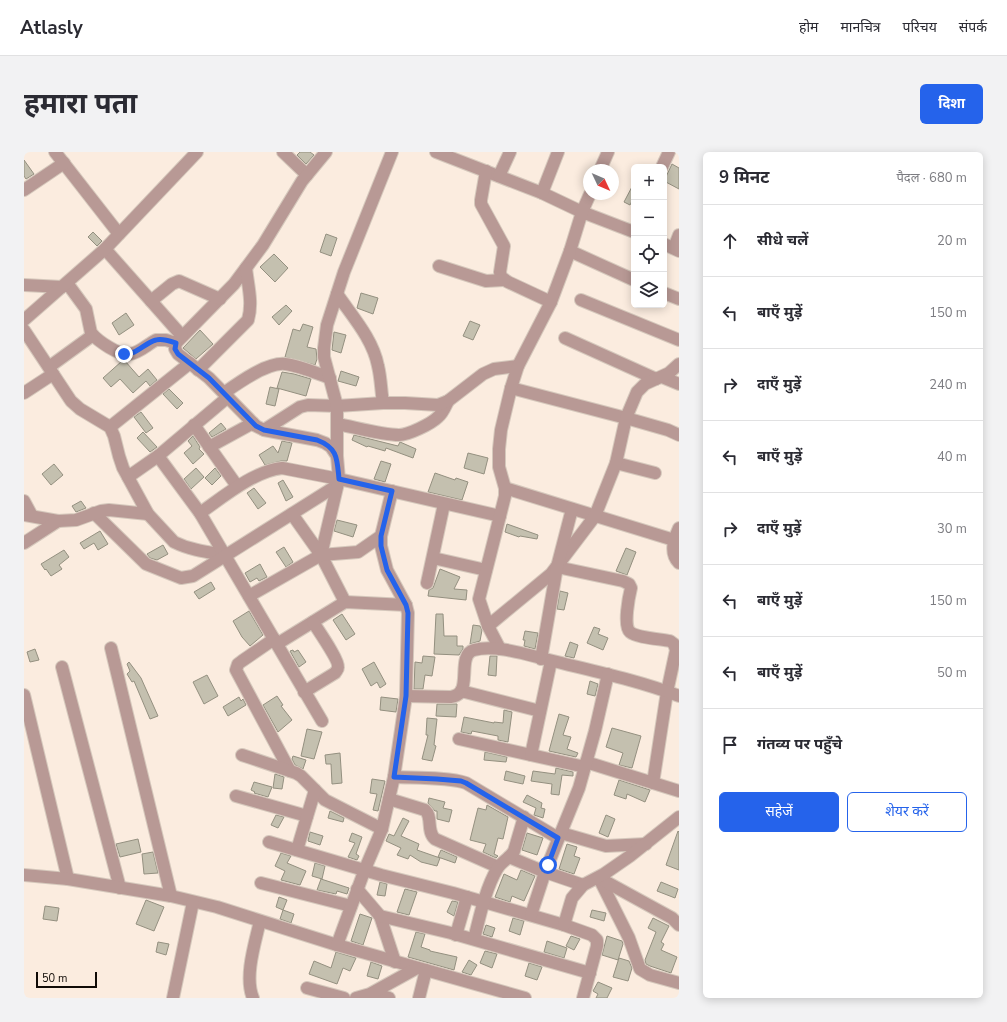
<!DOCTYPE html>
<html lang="hi">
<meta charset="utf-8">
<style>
:root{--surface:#fff;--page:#f2f2f3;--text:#2b2b33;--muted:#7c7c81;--line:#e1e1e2;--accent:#2563eb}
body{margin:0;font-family:"Nunito Sans","Noto Sans Devanagari",sans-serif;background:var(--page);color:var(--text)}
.controls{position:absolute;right:12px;top:12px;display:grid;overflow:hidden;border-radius:6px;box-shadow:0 2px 10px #0003}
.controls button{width:36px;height:36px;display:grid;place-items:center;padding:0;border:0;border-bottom:1px solid var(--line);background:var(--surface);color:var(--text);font:20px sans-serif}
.compass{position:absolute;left:559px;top:12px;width:36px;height:36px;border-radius:50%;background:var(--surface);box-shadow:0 2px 10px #0003;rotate:134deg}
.scale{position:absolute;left:12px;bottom:10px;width:61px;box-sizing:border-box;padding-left:4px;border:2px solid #100b07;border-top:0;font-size:11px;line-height:14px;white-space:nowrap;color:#100b07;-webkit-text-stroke:3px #fbecdf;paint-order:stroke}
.stop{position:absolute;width:12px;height:12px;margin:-9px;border:3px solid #2563eb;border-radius:50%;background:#fff}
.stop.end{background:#2563eb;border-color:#fff;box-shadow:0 1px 4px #0008}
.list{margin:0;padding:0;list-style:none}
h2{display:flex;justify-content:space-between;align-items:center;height:52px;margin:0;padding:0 16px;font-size:17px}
h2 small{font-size:13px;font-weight:400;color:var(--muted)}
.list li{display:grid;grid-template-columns:26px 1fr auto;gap:12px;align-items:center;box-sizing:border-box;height:72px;padding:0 16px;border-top:1px solid var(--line)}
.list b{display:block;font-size:15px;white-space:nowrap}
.list em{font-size:13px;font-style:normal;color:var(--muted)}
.actions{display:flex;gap:8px;padding:12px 16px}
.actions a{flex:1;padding:9px 0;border:1px solid var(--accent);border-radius:6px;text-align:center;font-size:14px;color:var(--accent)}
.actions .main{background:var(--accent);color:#fff}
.icon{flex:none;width:22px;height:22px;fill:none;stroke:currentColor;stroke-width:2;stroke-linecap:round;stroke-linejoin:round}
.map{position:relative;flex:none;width:655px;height:846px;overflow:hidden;border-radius:6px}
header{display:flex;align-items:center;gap:24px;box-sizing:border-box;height:56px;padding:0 20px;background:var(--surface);border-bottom:1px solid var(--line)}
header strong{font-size:19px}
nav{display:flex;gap:22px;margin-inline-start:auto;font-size:14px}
.intro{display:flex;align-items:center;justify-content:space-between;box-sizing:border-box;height:96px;padding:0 24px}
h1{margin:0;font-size:28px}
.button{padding:10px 18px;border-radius:6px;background:var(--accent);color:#fff;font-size:14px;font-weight:700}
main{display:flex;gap:24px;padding:0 24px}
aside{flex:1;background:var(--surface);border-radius:6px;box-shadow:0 2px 10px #0003}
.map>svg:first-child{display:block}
.building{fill:#c4c0af;stroke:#949080}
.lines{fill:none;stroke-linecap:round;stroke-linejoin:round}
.minor-casing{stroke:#d5c8bc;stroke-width:14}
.minor{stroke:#b89995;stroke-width:12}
.route{stroke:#2563eb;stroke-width:5}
</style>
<header>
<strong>Atlasly</strong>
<nav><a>होम</a><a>मानचित्र</a><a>परिचय</a><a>संपर्क</a></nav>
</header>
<div class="intro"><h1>हमारा पता</h1><a class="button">दिशा</a></div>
<main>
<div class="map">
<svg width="655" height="846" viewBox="0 0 655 846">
<rect width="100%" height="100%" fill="#fbecdf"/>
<g class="building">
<polygon points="276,0 286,0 290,3 282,12 273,3"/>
<polygon points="0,8 10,22 2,27 0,24"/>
<polygon points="648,12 655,16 655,37 640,29"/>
<polygon points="610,31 610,45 606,53 600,50"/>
<polygon points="69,80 78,89 73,94 64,85"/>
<polygon points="302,82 313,86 307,104 296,100"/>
<polygon points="250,102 264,116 251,130 236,115"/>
<polygon points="337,141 354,146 349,162 333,156"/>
<polygon points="262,153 268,159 255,173 248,165"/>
<polygon points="102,161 110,173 95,183 88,171"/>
<polygon points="446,169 456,173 449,188 439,184"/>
<polygon points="279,172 289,175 283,195 292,197 293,207 291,213 261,205 269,177 276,179"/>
<polygon points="176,178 189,192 172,207 159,196"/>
<polygon points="310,180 322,183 317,201 308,198"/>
<polygon points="98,209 101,209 115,225 124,217 133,228 126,234 122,229 109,241 96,227 87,235 79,226"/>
<polygon points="317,219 335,225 332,234 314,229"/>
<polygon points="258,220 270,222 287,227 282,244 253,236"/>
<polygon points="246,235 255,237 251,254 242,252"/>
<polygon points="145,237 159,251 153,257 139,242"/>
<polygon points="117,260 129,276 122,281 110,265"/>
<polygon points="197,271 202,277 188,285 185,281"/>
<polygon points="119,280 133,295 126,300 113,286"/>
<polygon points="330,283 374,294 376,290 392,297 389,306 362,296 361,299 344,294 343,295 328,288"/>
<polygon points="169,284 176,295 175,297 180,302 169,312 160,301 168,294 164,289"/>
<polygon points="258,289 268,291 263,309 257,309 241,313 235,303 249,294 254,301"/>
<polygon points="444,301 464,306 460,322 440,316"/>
<polygon points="357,309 367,312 361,330 350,327"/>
<polygon points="30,312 39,323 27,333 18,322"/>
<polygon points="172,316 180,325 167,337 160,327"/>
<polygon points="191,316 197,324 188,333 181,326"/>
<polygon points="411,321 431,328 432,326 444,330 438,348 404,340"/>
<polygon points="259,328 269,345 262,349 254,331"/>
<polygon points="230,336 242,351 234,357 223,341"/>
<polygon points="57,349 62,356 52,360 48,354"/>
<polygon points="313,368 333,373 329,385 310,379"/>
<polygon points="483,372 514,383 513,387 496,384 495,385 481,380"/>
<polygon points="76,379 84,392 74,398 70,391 60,397 56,391"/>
<polygon points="139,393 144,402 133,408 126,406 123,402"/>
<polygon points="260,395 269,410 262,415 252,400"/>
<polygon points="602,396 612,400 603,423 592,419"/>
<polygon points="40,398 45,405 35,413 38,417 27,424 22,417 21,418 17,412"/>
<polygon points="236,412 243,425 235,429 233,426 226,430 221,421"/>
<polygon points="416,417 436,425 430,437 443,438 442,448 404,444 405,438 409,436"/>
<polygon points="187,430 191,437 175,447 170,440"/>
<polygon points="536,439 544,441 540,458 533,457"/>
<polygon points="225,459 239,483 226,494 218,485 209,469"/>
<polygon points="318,462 331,482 322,488 309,468"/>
<polygon points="412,462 419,462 420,484 433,484 433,494 439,494 439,497 435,503 410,502"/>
<polygon points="449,473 456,474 458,478 456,489 446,492"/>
<polygon points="570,475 576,477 574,482 584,486 579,498 563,491"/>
<polygon points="501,479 514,481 511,497 500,494 501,488 499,488"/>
<polygon points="546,490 554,493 550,506 541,504"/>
<polygon points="11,497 15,508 6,510 3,500"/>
<polygon points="269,498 270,500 274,498 282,510 275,515 266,499"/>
<polygon points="399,504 411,505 408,524 401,523 399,537 390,537 391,510 398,511"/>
<polygon points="466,504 473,504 472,524 464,523"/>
<polygon points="105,510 117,526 134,564 126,567 110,529 108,530 103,522 106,519 103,512"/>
<polygon points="350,510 362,532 356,536 353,530 347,534 338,517"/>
<polygon points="183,523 194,544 180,552 169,530"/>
<polygon points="566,529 574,532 571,544 563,542"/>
<polygon points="253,544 259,553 257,554 268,568 254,580 239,553"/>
<polygon points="215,545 217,549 219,547 222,553 204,564 199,555"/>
<polygon points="357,545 374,547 372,560 356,558"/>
<polygon points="413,552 433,552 432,565 412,564"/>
<polygon points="480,558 488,560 484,590 474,588 474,584 448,579 447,582 437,580 440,565 470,571 470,570 479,571"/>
<polygon points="535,562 545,565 539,583 547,585 543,597 554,601 552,605 525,599"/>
<polygon points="403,566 413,567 410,593 412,594 408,609 398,607 404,583 402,583"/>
<polygon points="588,576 617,584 608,616 595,613 599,601 582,595"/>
<polygon points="283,577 298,580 290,607 277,604"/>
<polygon points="461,600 483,605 482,610 460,608"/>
<polygon points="316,601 318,631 308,632 307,612 302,612 301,603"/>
<polygon points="269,604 282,608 279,617 271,613 268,607"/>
<polygon points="532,616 549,620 549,624 538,623 535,643 527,642 528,632 507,629 509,619 531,622"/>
<polygon points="482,619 501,624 499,632 480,628"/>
<polygon points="251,622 260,625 258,637 249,636"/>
<polygon points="348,627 361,629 354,659 349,658 353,642 346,641"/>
<polygon points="595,628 626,638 621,650 603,642 602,647 590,643"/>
<polygon points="230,630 248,635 244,645 230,641 231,640 227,638"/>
<polygon points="503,643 518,651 517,656 521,657 519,666 510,663 512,656 499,650"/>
<polygon points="405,646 421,650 419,656 428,658 425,670 413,667 413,659 411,659 404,651"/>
<polygon points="463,653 484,665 479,687 474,686 470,702 474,704 472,706 459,700 462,692 446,688 454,656 462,658"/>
<polygon points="306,659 320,666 319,670 304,666"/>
<polygon points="252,663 260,665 254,676 247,673"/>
<polygon points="582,663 591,667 584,685 575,681"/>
<polygon points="379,666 385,669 377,684 395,692 393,698 416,706 413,714 397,710 386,703 384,707 373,703 377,696 362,689 365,682 370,684"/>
<polygon points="654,679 655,680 655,718 642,713"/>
<polygon points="286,680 299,684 296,693 284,689"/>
<polygon points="328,681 338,685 332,702 335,704 333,708 324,705 331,691 325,689"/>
<polygon points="503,681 519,686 513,703 498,698"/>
<polygon points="114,687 117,700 96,705 92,692"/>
<polygon points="543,692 553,695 550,704 556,706 550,722 535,717"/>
<polygon points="417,698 433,705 431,711 414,705"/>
<polygon points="129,700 134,721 120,722 118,702"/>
<polygon points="257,701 267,704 263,711 282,719 276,733 257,728 261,719 251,714"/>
<polygon points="291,711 301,714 298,727 288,724"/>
<polygon points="497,718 511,724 500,749 488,744 486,750 471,745 480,722 493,728"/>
<polygon points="297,727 325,736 323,742 313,739 312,742 293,738"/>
<polygon points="356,730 363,732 361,744 353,743"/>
<polygon points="637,730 654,737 651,746 633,739"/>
<polygon points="381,737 393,740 385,763 373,760"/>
<polygon points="255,745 263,748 259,758 252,755"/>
<polygon points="122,748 140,755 130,779 112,772"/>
<polygon points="428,749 434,750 430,764 423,760"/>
<polygon points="21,754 35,756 33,769 19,767"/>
<polygon points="259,758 270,762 267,771 256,767"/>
<polygon points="568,758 582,761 580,769 566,765"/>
<polygon points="336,762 348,766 339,793 327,789"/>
<polygon points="489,766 500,769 496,783 485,779"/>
<polygon points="629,766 645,774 637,790 640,792 637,798 653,805 647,821 626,814 622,812 621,808 632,780 624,776"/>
<polygon points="462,773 471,776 468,785 459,782"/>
<polygon points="392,780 401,782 397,795 406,798 406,799 433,805 430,818 384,805"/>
<polygon points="547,784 556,787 550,798 542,794"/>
<polygon points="583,784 598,789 599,792 594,808 578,803"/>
<polygon points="523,789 543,796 540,806 520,800"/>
<polygon points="134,790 145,792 142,803 132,800"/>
<polygon points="461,799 473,802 468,816 456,811"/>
<polygon points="312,800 332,806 326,819 319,816 313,832 285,822 290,809 307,816"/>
<polygon points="595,806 605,809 608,816 604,829 589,825"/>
<polygon points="445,808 453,813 447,823 438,820"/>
<polygon points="347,810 358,814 354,827 343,824"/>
<polygon points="505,811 518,815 513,828 501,824"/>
<polygon points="574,830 588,836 583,846 572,846 574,842 569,839"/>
</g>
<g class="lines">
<defs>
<g id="minor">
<polyline points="31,0 95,82"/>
<polyline points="259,0 283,23"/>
<polyline points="302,0 278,29 239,93 210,132 152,191 151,197 154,202 185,226 232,274 240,278 293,288 301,291 307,295 313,304 315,327 476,364"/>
<polyline points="412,0 518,41 558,60 610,80"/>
<polyline points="638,15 645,0"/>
<polyline points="576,18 584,0"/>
<polyline points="462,19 457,48 457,52 480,94 476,120 477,125 484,130 527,150"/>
<polyline points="475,24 486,0"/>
<polyline points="0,38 40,11"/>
<polyline points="518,41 534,0"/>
<polyline points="566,42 558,60 546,99 610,128"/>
<polyline points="640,92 655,99"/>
<polyline points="650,96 655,83"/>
<polyline points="81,97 158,184"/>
<polyline points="415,114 462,129 480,128"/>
<path d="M43,131L62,157L67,181C74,189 95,204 106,202C115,201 124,192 132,188H142L152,191"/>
<polyline points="0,133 38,135"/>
<polyline points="640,141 655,147"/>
<path d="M313,142C328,164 349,187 354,214C357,226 357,238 359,251"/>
<polyline points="557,148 655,188"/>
<polyline points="127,149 148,132 155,129 196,147"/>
<polyline points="0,168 81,97 173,0"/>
<path d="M0,178L47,249L56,257L86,275L90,284L95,304L99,316L124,362L150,390C166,398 183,400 201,403"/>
<polyline points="541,186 632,227"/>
<polyline points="25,215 69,183"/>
<path d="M174,218L224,168C229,151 224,134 222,116"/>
<polyline points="638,225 655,232"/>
<polyline points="487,236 602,266 644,278 655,283"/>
<polyline points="0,241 29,222"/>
<path d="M200,241C214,231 243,210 261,212C276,214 292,221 306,226"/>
<path d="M313,272C330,275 358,283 375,283C384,283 407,272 414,265C419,261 421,255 424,249"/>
<polyline points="170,273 213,334"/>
<polyline points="86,275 166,211"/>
<polyline points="240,278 276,255 284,253 313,254 359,251 381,251 414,253 424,249 459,222 470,217 494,214"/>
<polyline points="185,295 229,271"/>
<polyline points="134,304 176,361 298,569"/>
<polyline points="313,304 313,254 300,205 300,196 303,173 320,120 368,0"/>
<polyline points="592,311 631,321"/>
<polyline points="104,325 134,304 204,245"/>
<polyline points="481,336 650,388"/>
<polyline points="0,349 8,364"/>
<polyline points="70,361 122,412 157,426 169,424 312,334"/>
<path d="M176,361C199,345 230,319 258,316L315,327L297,403L321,450"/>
<polyline points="268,362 297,403"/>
<polyline points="0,363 34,369 52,368 77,359 85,358 124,362"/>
<path d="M655,376C650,387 645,401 655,411"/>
<polyline points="0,391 34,369"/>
<polyline points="409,406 462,418"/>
<path d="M533,415L599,429L605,432L607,436C605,444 599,474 606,480C613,486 637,487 646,489L650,492L652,498L643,540L629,631"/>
<polyline points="403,431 420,352"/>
<polyline points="225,444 297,403 334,400 357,384"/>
<polyline points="464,474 527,422 571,364 592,311 602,266 613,240 621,232 645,221 655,212"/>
<polyline points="250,487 218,509 214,512 212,518 266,619"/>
<polyline points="253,492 321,450 382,453"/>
<polyline points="87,496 147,744"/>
<polyline points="476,497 464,474 455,447 481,344 481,336 475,315 475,297 477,278 487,236 494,214 527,150 546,99"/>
<polyline points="517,507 533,415 548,357"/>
<polyline points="38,515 96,736"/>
<polyline points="437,539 516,559"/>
<path d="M280,540L311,521C313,518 314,518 314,515C315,508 294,478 289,470"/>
<polyline points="0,543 44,727"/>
<path d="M382,544L427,545C431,544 435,543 437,539C444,529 435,502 450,498C471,492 504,503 525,508C569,519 613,528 655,544"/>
<polyline points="435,587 561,615"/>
<polyline points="218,603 272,621 277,624 301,648 358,677"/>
<polyline points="507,603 527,509"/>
<polyline points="562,610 655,639"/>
<path d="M370,625C390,626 425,625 442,631L534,686"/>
<polyline points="212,644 283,664"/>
<path d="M365,647L401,658C409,665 402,679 411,687L474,715"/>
<polyline points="537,681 582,694 622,692"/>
<polyline points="245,690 357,723 429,741 540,773 568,783 573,788 573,794 559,846"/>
<polyline points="273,698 291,638"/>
<polyline points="485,705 521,720 559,733"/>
<polyline points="0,723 44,727 147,744 193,755 313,793 501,846"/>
<polyline points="575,726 605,786 616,817 626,823 655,831"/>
<polyline points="575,726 648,766 655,773"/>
<polyline points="237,731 327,754"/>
<polyline points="333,737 356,764 371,810"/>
<polyline points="507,763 521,720 555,636 571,579 584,522"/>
<polyline points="356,764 427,781 566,821"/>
<polyline points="540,773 548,746 559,733 580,722 606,704 655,665"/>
<polyline points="432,783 443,745"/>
<path d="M450,787C456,764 461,738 473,717C477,710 486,706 490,699L500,665"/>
<polyline points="313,793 341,717 358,677 370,625 382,544 384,461 382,453 363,418 357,394 357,384 368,339"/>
<polyline points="283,836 320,846"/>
<polyline points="349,841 365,846"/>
<polyline points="149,846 169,750"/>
<path d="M229,846C220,825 231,791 236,769"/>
<polyline points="332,846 346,842 393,816"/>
<polyline points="395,846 402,818"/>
</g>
</defs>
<use href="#minor" class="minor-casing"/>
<use href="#minor" class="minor"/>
</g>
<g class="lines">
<path class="route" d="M100,202C113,203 120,191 132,188C138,186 146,189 152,191L151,197L154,202L185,226L232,274L240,278L293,288C314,296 313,307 315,327L368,339L357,384V394L363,418L382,453L384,461L382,544L370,625L413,627L437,629L442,631L534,686L524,713"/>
</g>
</svg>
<div class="controls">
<button>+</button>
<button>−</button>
<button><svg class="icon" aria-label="locate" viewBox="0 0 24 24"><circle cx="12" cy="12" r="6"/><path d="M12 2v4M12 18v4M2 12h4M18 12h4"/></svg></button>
<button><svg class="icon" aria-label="layers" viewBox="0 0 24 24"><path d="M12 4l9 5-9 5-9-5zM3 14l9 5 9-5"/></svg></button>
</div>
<svg class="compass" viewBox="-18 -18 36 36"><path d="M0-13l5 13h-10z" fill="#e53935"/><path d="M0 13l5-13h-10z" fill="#7c7c81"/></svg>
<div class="scale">50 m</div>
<div class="stop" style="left:524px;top:713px"></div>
<div class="stop end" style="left:100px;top:202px"></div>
</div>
<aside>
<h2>9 मिनट<small>पैदल · 680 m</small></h2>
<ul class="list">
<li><svg class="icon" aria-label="ahead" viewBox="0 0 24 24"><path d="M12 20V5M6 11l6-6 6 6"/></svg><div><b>सीधे चलें</b></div><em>20 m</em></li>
<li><svg class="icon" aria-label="left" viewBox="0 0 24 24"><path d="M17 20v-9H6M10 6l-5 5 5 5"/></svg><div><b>बाएँ मुड़ें</b></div><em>150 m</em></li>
<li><svg class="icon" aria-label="right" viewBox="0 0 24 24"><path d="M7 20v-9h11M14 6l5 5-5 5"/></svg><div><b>दाएँ मुड़ें</b></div><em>240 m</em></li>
<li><svg class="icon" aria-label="left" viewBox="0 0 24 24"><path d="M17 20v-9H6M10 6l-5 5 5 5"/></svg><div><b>बाएँ मुड़ें</b></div><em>40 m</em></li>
<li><svg class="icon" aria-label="right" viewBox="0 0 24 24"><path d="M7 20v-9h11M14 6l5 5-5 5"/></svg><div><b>दाएँ मुड़ें</b></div><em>30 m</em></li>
<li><svg class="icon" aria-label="left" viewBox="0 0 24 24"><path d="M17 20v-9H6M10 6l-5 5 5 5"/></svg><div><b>बाएँ मुड़ें</b></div><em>150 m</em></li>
<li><svg class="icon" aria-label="left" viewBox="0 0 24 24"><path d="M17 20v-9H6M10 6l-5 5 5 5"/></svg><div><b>बाएँ मुड़ें</b></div><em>50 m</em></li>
<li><svg class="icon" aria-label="arrive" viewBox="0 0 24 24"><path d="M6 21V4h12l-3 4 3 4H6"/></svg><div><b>गंतव्य पर पहुँचे</b></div></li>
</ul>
<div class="actions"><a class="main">सहेजें</a><a>शेयर करें</a></div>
</aside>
</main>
